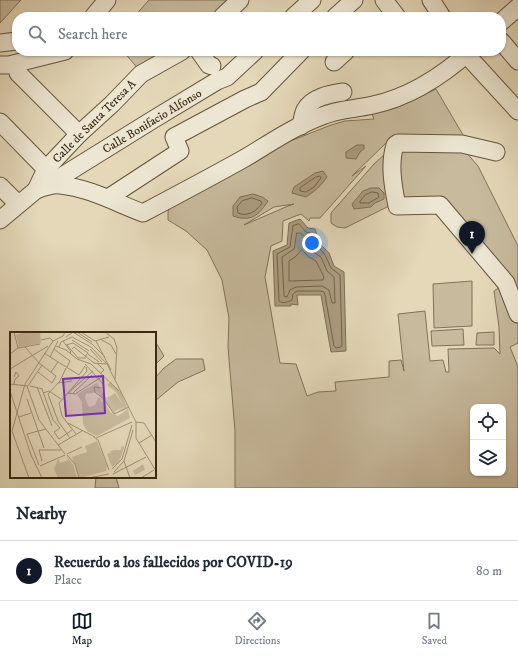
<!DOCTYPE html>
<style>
:root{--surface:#fff;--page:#f6f6f7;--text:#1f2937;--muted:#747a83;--line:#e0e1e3;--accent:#111827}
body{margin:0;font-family:"IM FELL DW Pica",serif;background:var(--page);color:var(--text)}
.controls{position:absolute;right:12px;bottom:12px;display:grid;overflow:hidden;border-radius:8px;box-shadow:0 1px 3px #0004}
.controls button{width:36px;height:36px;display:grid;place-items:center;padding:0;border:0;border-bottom:1px solid var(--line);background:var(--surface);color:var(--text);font:20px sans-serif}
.you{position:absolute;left:312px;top:243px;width:14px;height:14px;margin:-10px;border:3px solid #fff;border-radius:50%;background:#1a73e8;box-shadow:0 0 0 6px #1a73e833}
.badge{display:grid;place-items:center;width:26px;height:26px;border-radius:50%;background:var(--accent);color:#fff;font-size:13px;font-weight:700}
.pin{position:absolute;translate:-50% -33px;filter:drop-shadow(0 1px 2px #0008)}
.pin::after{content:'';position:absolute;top:21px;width:14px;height:12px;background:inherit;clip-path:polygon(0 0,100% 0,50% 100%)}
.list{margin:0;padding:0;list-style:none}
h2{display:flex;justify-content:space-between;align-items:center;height:52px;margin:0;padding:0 16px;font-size:17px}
h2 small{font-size:13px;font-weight:400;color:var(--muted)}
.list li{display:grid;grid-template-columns:26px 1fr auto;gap:12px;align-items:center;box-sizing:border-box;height:60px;padding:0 16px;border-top:1px solid var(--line)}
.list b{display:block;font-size:15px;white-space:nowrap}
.list p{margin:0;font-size:13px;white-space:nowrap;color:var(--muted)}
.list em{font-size:13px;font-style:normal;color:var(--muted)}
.icon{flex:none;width:22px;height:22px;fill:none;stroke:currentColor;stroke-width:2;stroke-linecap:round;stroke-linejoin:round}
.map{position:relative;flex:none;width:518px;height:488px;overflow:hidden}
.search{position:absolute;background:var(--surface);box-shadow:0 1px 3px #0004;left:12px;right:12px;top:12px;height:44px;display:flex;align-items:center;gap:10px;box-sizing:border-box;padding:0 14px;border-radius:16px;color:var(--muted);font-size:15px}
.sheet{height:112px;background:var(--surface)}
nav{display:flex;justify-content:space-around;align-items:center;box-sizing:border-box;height:56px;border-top:1px solid var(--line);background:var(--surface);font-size:11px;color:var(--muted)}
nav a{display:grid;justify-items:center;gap:2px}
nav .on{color:var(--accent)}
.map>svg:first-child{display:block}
.green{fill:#c7ba9d;stroke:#817158;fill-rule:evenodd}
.water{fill:#ab9c80;stroke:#7e6e54}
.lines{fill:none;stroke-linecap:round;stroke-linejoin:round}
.shore{stroke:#736249;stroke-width:1}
.minor-casing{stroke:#65543c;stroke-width:19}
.minor{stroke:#ede6d2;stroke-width:17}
.labels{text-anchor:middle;stroke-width:3;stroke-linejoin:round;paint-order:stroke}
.street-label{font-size:12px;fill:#3b2812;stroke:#ede6d2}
.inset-road{fill:none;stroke:#a09276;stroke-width:1}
.view{fill:#7b2cbf;fill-opacity:0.15;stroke:#7b2cbf;stroke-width:2}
.inset-edge{fill:none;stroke:#3b2812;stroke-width:2}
</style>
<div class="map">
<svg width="518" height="488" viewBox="0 0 518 488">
<rect width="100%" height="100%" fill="#e4d8b9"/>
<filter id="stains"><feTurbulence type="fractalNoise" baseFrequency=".005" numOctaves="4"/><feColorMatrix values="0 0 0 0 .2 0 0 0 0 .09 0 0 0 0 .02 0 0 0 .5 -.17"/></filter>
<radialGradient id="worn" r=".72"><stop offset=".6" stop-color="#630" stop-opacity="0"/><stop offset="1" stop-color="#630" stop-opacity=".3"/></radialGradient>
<g class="green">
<polygon points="0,0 21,0 0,23"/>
<polygon points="149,0 234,0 211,17 134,17"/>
<polygon points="123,51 166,51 140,71"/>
<path d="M436,89L466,140L465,151L478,166L518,246V343L510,347L518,367V488H235V431L228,347L229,318L222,280L207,250L186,231L168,220V212L170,207L288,142L331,125L345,121L374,119L372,114L396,108ZM404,137L392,181L397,206L440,205L506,283L494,291L499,327L500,354L494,348L448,349L449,372H446L443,360L430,361L425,311L398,314L404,371L401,360L389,361V377L335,382L336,391L318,392L307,396L296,364L280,363L265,277L271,246L282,241L283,221L301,214L309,221L310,218H320L366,166L352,176L386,143ZM294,204L288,206L244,225L274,207ZM473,407H503V473H473Z"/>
<polygon points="385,154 391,205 345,228 337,227 331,223 331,213 374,164"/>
<polygon points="472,281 472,326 434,328 433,284"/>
<polygon points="463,329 464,345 432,346 431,331"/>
<polygon points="494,332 494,345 476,345 477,333"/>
<polygon points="155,341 164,356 155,365"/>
<polygon points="176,359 203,359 205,370 178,382 155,401 155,378 164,368"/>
<polygon points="96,477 116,477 119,488 95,488"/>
</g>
<g class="water">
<polygon points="357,145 364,145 364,149 360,152 356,159 346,158 346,152"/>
<path d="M323,171L327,177C321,186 315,191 306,197L292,193L294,187L315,173Z"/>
<polygon points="371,188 379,188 384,193 384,199 375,203 371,207 354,209 352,204 363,191"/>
<path d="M253,194L262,197L268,201C258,216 251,222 233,216V206L240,197Z"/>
<path d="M300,219L308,228L315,229C318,235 315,240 318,246L321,245L329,253L334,266L344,272L346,351L331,352L321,295H297L298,305L291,304V306H275L273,251L287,245L289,223Z"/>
</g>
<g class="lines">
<g class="shore">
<polygon points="316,177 320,176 321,178 314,187 306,192 300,191 300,188"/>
<polygon points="372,192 378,193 379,197 369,203 360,203 360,201 365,195"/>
<path d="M252,198L261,201L262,203C256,212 247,217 238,213L237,207L242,201Z"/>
<path d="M299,224L306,232L313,234L312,243L314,247L321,250L325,255L331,268L340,275L342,345L341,347L336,348L334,346L325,295L324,292L320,291H297L293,294L292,300C288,302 282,304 279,301L277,254L290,247L293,226Z"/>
<polygon points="297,233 300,233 307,238 307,245 310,250 321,257 327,271 334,277 335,303 332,303 329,290 322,286 296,287 290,290 287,297 284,296 282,257 294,249"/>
<polygon points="302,250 309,257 316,261 324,277 323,280 289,281 289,261 295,257"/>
</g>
<defs>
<g id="minor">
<polyline points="384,0 397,17"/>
<polyline points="431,0 442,17"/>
<polyline points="93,17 107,0"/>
<polyline points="222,17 240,0"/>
<polyline points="293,17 312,0"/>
<polyline points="335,17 354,0"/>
<polyline points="501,22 518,7"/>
<polyline points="501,41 518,61"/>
<polyline points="0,43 17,41"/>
<polyline points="199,51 209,65 212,66"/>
<polyline points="463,51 518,111"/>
<polyline points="334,62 346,51"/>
<polyline points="0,65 9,65 65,51"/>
<polyline points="18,73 79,134"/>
<polyline points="0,122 46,169"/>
<path d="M301,126C302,121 303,114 305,110C312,97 330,94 343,92"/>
<path d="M496,152L462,144L398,143L395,145C389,164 393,186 397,206L440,205L506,283L518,314"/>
<polyline points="0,186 18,204"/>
<polyline points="46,186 154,119 217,81 227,77 255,51"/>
<path d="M36,190C44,187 52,184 60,185C90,188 116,203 143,213C177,195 211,177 245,158C270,143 295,126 322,116C338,109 356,109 373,105C410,97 441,77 470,51"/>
<polyline points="108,198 180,151 174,137 245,99 261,92 301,51"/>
<polyline points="0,220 36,190 46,169 79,134 112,104 141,74 182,51"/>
</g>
</defs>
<use href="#minor" class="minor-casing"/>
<use href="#minor" class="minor"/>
</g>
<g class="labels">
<g class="street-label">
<text transform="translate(94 121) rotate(-45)" y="4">Calle de Santa Teresa A</text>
<text transform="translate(152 121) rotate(-31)" y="4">Calle Bonifacio Alfonso</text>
</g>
</g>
<g transform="translate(10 332)">
<rect width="146" height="146" fill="#e4d8b9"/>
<path d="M16,0H30L31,11L9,15L6,3ZM100,50L111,60L117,75L105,82L95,70L97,75L101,81L108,84L118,77L120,86L87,104L77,99L73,92L72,70L67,62L87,51L106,81L114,75L105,79L97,66L105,61L113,73L106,60L97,53ZM88,60L93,69L91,71V66H88L85,73L79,75L75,66L76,62ZM87,109L97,134L96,139L70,146L62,125L77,120L75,114ZM111,114L114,115L112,122L108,131L102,135L97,122L102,120H98L104,118H111ZM57,125L63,132L67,146H48L44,137L48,127L50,131L58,128ZM133,132L135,138L125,143L123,139Z" fill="#c7ba9d" fill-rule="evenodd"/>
<path class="inset-road" d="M4,0L8,16M67,0L82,10M71,0L85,9L99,5M95,0L104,7L107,16L105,47M56,5L63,0L82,12L95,25M90,7L101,13L106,22M31,8L40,6L43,9M62,8L79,19M43,9L53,4L55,0M53,9L61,20L60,21M86,9L101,38M56,13L63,11L78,21L75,25M57,13L68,26H76M46,14L56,18L67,27L81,32L109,59M15,15L29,31L46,44L42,51L28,40M49,15L51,10L62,5L81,15L97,32L126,90V106L146,139M44,17L60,29L57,35M62,17L64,15L84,31L96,32M80,17L92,30M34,21L69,43L75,34M0,22L8,16L30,12M78,22L89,30M40,25L48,9M87,31L94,38L90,42M75,32L94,53M56,36L50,49L38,62L48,89L60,106M0,37L38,14M41,40L48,30M4,45L6,40L9,44L5,47L4,52M48,51L62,49M0,52L18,54L32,33M17,54L29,88L55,122M20,54L33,57M27,55L42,94M92,56L84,55L85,60L93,66L104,82L119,75M32,57L43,88L50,96M0,59L21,123L32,146M33,61L39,59L51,67M57,61L65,62L93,44M58,61L83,39M63,61L82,43M17,67L34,116M9,85L21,81M126,90L134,91L146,110M58,91L85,105M50,96L44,100L49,107L62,98M17,102L29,133M17,102L36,97M66,102L52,84L49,71L77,39L76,35M84,105L88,108L99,138M86,106L122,90M129,111L142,103M48,113L72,99M57,122L72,115M57,123L65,132L69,146M32,129L29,118H51M114,129L120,146M30,134L55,123M102,137L112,127L122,93M104,140L114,129L123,98M103,142L136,125M19,146L2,99L15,52L43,9M78,146L99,142M131,146L144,138"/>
<path class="view" d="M93,44L95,81L56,84L53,47Z"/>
<rect width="146" height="146" class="inset-edge"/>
</g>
<rect width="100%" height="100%" filter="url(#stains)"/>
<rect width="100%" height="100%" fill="url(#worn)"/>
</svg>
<div class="controls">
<button><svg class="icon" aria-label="locate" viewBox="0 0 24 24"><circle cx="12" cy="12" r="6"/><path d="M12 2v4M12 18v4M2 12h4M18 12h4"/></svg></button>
<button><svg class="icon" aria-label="layers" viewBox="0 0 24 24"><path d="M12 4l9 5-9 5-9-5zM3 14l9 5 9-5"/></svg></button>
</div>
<div class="you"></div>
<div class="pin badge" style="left:472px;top:254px">1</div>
<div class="search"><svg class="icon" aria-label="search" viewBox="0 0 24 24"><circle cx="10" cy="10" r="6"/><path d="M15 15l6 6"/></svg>Search here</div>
</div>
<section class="sheet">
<h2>Nearby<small></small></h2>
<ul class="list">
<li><span class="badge">1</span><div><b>Recuerdo a los fallecidos por COVID-19</b><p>Place</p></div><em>80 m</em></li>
</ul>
</section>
<nav>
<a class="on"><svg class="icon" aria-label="map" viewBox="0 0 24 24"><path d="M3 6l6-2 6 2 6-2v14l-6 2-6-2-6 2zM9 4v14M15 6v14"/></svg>Map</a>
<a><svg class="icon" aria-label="directions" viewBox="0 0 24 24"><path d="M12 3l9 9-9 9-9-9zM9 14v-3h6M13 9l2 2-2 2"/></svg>Directions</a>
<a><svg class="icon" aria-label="saved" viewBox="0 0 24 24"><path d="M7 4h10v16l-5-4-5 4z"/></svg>Saved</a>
</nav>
